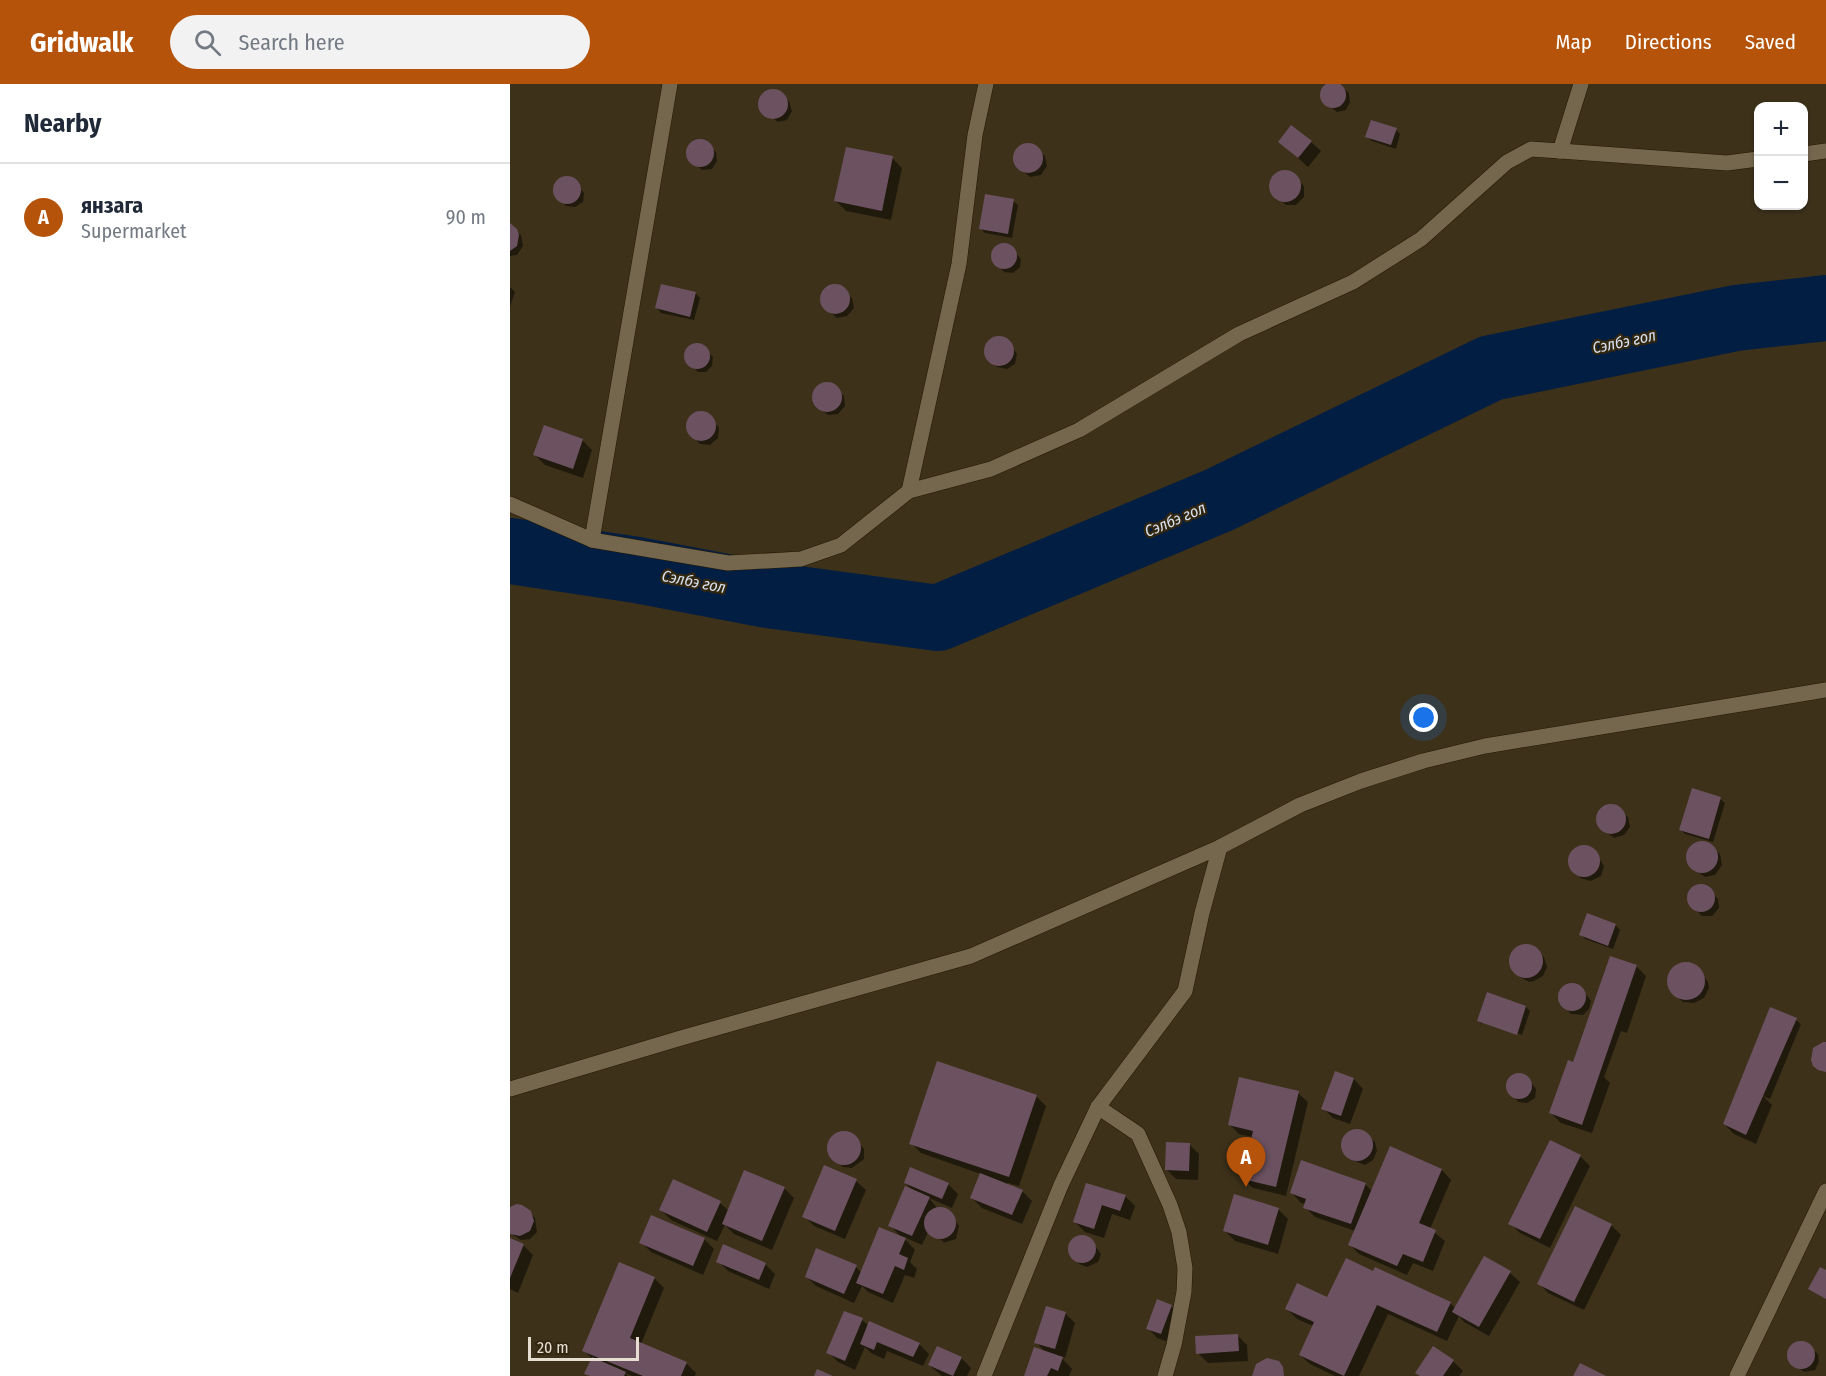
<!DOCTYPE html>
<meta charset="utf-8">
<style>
:root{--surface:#fff;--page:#f2f2f3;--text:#1f2937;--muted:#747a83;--line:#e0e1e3;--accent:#b45309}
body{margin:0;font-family:"Fira Sans Condensed",sans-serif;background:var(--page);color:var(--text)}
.controls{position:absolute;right:18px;top:18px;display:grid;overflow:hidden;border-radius:12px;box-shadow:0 2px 4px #0004}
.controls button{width:54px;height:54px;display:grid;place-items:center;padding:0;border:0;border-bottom:2px solid var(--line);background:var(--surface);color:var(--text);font:30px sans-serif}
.scale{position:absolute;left:18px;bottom:15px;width:111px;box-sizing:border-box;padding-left:6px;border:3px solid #e6ded0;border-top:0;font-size:16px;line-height:21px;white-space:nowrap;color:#e6ded0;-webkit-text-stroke:4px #332710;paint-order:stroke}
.you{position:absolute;left:914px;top:634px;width:21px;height:21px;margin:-15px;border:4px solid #fff;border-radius:50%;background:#1a73e8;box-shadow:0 0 0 9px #1a73e833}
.badge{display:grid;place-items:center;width:39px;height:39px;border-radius:50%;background:var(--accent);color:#fff;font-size:20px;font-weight:700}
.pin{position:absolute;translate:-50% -50px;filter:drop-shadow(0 2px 3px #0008)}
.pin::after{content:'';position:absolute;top:32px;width:21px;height:18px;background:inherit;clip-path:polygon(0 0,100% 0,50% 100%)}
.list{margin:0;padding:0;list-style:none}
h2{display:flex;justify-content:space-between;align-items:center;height:78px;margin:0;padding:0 24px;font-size:26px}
h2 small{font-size:20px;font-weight:400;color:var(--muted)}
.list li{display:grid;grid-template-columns:39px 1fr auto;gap:18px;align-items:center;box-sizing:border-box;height:108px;padding:0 24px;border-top:2px solid var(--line)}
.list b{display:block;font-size:22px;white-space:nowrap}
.list p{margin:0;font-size:20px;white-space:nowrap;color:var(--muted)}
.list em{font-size:20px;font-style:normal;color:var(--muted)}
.icon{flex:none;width:33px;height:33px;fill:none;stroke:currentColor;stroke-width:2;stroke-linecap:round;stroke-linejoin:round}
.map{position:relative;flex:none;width:1316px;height:1292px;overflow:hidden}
header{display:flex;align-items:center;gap:36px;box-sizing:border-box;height:84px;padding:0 30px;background:var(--accent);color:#fff}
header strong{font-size:28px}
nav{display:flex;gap:33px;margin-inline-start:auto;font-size:21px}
.search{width:420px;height:54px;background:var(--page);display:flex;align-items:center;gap:15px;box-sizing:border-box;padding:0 21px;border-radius:33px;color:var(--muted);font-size:22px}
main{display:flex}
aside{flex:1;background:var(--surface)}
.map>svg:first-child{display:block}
.shadow{fill:#0007}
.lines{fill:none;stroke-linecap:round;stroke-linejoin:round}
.river{stroke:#021e43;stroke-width:66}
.building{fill:#6c5261}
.minor-casing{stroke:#241803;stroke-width:16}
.minor{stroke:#75674e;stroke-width:15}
.labels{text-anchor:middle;stroke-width:4.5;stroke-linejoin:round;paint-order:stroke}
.water-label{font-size:16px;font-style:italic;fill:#d6e1f1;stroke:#332710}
</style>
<header>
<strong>Gridwalk</strong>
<div class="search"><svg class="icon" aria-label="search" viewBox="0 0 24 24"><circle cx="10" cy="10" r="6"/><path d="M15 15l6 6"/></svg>Search here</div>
<nav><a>Map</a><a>Directions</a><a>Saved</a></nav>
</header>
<main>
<aside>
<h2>Nearby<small></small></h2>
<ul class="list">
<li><span class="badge">A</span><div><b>янзага</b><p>Supermarket</p></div><em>90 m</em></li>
</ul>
</aside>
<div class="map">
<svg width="1316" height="1292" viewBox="0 0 1316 1292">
<rect width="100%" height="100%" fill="#3d311a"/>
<g class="shadow">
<polygon points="828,0 839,9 840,18 836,26 827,28 813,17 812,8 817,1"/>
<polygon points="265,7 279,17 282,27 277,36 268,38 253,28 250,18 255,9"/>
<polygon points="886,46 890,50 886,65 862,57 857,52"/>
<polygon points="193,57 206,68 207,77 202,85 192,86 179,75 178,65 183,58"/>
<polygon points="770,58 801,58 811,67 798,83"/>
<polygon points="521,60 535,72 537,82 531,91 520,93 506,81 504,70 511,62"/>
<polygon points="382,74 392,84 381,136 336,127 326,117"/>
<polygon points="770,89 780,89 794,102 794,113 786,121 776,121 762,108 762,97"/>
<polygon points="54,95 63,96 74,109 73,118 65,123 56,122 45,109 46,100"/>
<polygon points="503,117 508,121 502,154 475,149 470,144"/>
<polygon points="0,142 11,151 13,162 7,171 0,172"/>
<polygon points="491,161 500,162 511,175 510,183 503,189 494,188 483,175 484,166"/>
<polygon points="328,202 342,214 344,224 337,232 327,234 313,222 312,212 318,203"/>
<polygon points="0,203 5,208 0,223"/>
<polygon points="185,209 190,214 184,236 151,229 147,224"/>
<polygon points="487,254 497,256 507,270 505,280 497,285 487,283 476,269 478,260"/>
<polygon points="183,261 191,262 203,273 202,282 196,288 188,288 176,276 177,267"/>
<polygon points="321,300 334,312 335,322 328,330 318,331 304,319 304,308 311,301"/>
<polygon points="186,329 197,330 209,344 208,354 200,361 190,360 178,346 178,336"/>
<polygon points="72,356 82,366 73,394 35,381 25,371"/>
<polygon points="1210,715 1215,719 1203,758 1175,750 1170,745"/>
<polygon points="1104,722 1118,733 1120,743 1114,751 1104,754 1090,743 1088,733 1094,725"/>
<polygon points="1194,758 1210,770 1212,781 1205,791 1195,793 1179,782 1177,770 1183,761"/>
<polygon points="1073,763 1084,766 1094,782 1091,792 1081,797 1070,794 1060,778 1063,768"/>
<polygon points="1186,803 1196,803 1208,815 1209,824 1202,832 1192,832 1180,820 1180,810"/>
<polygon points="1105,841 1110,846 1103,865 1075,855 1071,850"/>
<polygon points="1014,861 1019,861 1028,867 1034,873 1037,883 1033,892 1024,897 1019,898 1010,893 1005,888 1000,874 1005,865"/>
<polygon points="1176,879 1187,883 1198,898 1199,904 1194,914 1184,919 1173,918 1168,914 1163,909 1159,898 1161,887 1165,883"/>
<polygon points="1126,882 1136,892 1117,949 1111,947 1094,993 1100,999 1082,1049 1051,1039 1041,1029"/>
<polygon points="1063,900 1071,904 1081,917 1079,925 1073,931 1061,930 1050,918 1052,906"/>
<polygon points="1016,923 1020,927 1012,951 972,937 972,940 969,937"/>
<polygon points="1261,925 1286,936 1291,940 1260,1015 1253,1012 1262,1021 1246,1060 1224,1050 1214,1040"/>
<polygon points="1007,990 1016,992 1026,1005 1025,1014 1017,1019 1008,1018 998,1004 999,996"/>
<polygon points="844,995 853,1005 840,1040 823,1034 813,1024"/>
<polygon points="788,1009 798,1018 776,1112 743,1104 733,1095 743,1053 729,1050 719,1040"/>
<polygon points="526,1012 536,1022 509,1102 498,1099 497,1101 512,1107 522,1117 512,1140 472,1124 462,1114 471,1090 411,1069 401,1059"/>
<polygon points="851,1047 865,1058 867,1067 863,1076 855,1081 842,1076 837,1071 834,1067 833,1058 842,1048"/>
<polygon points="329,1049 343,1052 354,1065 354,1075 342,1084 333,1083 320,1070 321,1056"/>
<polygon points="1040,1058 1070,1072 1080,1082 1040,1164 1010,1149 1000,1139"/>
<polygon points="679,1060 689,1070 688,1096 666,1095 656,1085"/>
<polygon points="315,1083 346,1097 356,1106 335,1155 304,1142 294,1132"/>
<polygon points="932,1086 941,1096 920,1145 935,1157 923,1187 903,1179 897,1191 849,1170 839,1160 845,1147 805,1133 795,1123 796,1120 791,1119 782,1109 855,1100 862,1107"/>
<polygon points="395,1099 438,1100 448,1110 442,1124 419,1114 428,1125 439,1128 449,1142 446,1155 433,1159 434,1158 418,1148 412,1161 392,1152 405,1166 400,1178 407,1185 404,1194 395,1191 383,1219 358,1208 352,1202 344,1219 306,1202 296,1192 346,1183 352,1189 393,1155 380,1141 404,1107"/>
<polygon points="577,1100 615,1112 625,1122 620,1136 602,1130 594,1154 575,1148 565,1138"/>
<polygon points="274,1104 284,1114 262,1166 224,1150 215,1141 207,1157 161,1136 151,1126 210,1119 219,1127"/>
<polygon points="0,1124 20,1129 25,1134 27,1148 20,1155 11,1156 0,1149"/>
<polygon points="768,1125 778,1135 768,1170 725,1157 715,1147"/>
<polygon points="1101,1141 1111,1151 1074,1226 1038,1209 1029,1199"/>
<polygon points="571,1152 579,1154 591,1170 588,1178 577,1183 569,1180 560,1167 561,1159"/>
<polygon points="194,1155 204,1165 193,1191 141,1168 131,1158"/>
<polygon points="0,1156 13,1161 23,1171 8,1209 0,1205"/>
<polygon points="208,1177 255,1180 265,1190 259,1205 218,1187"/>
<polygon points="1000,1189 1010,1198 979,1252 954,1238 949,1232 937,1257 878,1230 849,1292 825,1292 800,1280 790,1271 803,1242 787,1235 777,1225 818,1215 940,1219 946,1225"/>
<polygon points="144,1194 154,1204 131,1260 176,1279 186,1289 185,1292 122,1292 115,1289 118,1292 79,1292 76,1289 82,1275 74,1266"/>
<polygon points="661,1222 671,1232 661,1259 647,1254 638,1244"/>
<polygon points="555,1229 565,1239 555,1274 550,1272 562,1285 559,1292 515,1292 536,1269 526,1258"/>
<polygon points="352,1236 359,1242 409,1260 419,1270 413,1282 377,1267 374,1275 361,1269 355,1263 345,1286 328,1278 318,1268"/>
<polygon points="727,1251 737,1261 738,1277 698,1279 688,1269"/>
<polygon points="1287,1259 1296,1259 1308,1270 1309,1278 1305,1286 1294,1288 1279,1275 1280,1264"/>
<polygon points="451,1274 461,1284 457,1292 432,1292 419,1281"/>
<polygon points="943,1277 953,1287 949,1292 911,1292"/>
</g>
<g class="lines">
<polyline class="river" points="0,467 127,486 258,511 428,534 709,416 981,284 1226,234 1316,224"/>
</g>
<g class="building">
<circle cx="823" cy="11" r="13"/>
<circle cx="263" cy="20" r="15"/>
<polygon points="861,36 887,44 881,61 855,53"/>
<polygon points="781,41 802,57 788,74 768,58"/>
<circle cx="190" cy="69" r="14"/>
<circle cx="518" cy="74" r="15"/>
<polygon points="336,63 383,72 372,127 324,117"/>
<circle cx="775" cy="102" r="16"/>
<circle cx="57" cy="106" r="14"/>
<polygon points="475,110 504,115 498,150 469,145"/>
<polygon points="0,139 7,145 9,151 7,162 0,167"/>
<circle cx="494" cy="172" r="13"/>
<circle cx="325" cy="215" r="15"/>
<polygon points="151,200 186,208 180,233 145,224"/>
<circle cx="489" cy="267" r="15"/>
<circle cx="187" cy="272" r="13"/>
<circle cx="317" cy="313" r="15"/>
<circle cx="191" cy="342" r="15"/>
<polygon points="34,341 73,355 63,385 23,371"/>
<polygon points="1182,704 1211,713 1199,755 1169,746"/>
<circle cx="1101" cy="735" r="15"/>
<circle cx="1192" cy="773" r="16"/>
<circle cx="1074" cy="777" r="16"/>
<circle cx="1191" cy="814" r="14"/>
<polygon points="1077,829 1106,840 1098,862 1069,851"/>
<circle cx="1016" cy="877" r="17"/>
<polygon points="1100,872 1127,881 1072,1041 1039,1029 1058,976 1063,978"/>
<circle cx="1176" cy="897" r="19"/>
<circle cx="1062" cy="913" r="14"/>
<polygon points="977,908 1016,922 1007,951 967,937"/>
<polygon points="1260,923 1287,934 1236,1051 1213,1040"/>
<polygon points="1313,958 1316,958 1316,988 1308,986 1303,982 1301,976 1303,964"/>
<polygon points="427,977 527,1011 499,1093 399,1060"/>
<polygon points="825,987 844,994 831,1032 811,1025"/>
<circle cx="1009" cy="1002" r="13"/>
<polygon points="729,993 789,1007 766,1103 732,1095 743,1047 718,1041"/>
<circle cx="847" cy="1061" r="16"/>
<circle cx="334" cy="1064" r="17"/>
<polygon points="1040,1056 1071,1071 1030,1155 998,1140"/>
<polygon points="656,1058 680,1059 679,1087 655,1086"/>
<polygon points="880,1062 932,1085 909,1139 926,1146 913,1178 893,1170 887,1182 838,1161"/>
<polygon points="791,1076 856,1099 841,1140 793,1124 796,1115 780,1109"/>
<polygon points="314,1081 347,1095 325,1147 292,1133"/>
<polygon points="400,1083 439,1099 432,1115 394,1099"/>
<polygon points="234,1086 275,1103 252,1157 212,1140"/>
<polygon points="470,1089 513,1106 502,1131 460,1114"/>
<polygon points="163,1095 211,1117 197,1148 149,1126"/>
<polygon points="576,1099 616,1111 610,1127 592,1121 584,1145 563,1138"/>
<polygon points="395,1102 420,1113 402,1152 378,1142"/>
<polygon points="724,1110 769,1124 758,1161 713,1147"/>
<polygon points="7,1120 12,1121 21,1127 24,1137 20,1147 10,1152 0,1150 0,1123"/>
<polygon points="1065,1122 1102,1140 1064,1218 1027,1200"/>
<circle cx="430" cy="1139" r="16"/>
<polygon points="141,1131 195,1154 183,1182 129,1159"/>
<polygon points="369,1143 396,1154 389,1170 398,1174 394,1186 385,1182 373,1210 346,1199"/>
<circle cx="572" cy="1165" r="14"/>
<polygon points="0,1154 14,1160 0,1194"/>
<polygon points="213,1160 256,1179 249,1196 206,1178"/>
<polygon points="306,1164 347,1181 334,1210 295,1193"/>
<polygon points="974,1172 1001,1187 969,1243 942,1228"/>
<polygon points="836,1174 863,1187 865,1183 941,1218 927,1248 867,1221 834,1292 789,1271 804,1238 775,1225 787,1199 817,1213"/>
<polygon points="109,1178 145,1193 120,1254 177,1278 171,1292 133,1292 72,1267"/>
<polygon points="1310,1183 1316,1186 1316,1215 1298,1205"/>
<polygon points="647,1215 662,1221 651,1250 636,1245"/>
<polygon points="536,1222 556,1228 545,1265 524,1259"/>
<polygon points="334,1227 353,1234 335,1277 316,1269"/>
<polygon points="359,1237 410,1259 403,1273 367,1258 364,1266 350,1260"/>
<polygon points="728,1250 729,1267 686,1270 685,1252"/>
<circle cx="1291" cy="1271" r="14"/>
<polygon points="427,1262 452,1273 443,1292 418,1281"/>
<polygon points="923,1262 944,1276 933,1292 910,1292 905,1289"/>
<polygon points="524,1263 553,1273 548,1287 541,1284 537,1292 514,1292"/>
<polygon points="82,1273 116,1288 114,1292 80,1292 74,1290"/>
<polygon points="757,1274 769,1277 773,1283 774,1292 742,1292 746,1280"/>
<polygon points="1070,1279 1096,1292 1063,1292"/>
<polygon points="307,1285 323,1292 304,1292"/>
</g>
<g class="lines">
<defs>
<g id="minor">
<polyline points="1071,0 1050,67 1217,79 1248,75"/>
<polyline points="1294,70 1316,67"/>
<polyline points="399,407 449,180 465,51 476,0"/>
<polyline points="0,420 82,456 160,0"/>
<polyline points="82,456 218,479 291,475 331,461 399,407 481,385 569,346 729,250 843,198 911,155 997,78 1021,65 1050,67"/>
<polyline points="0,1005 171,954 461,872 710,763 790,721 851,697 913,677 975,662 1316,606"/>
<polyline points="588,1023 628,1050 660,1121 669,1148 675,1184 674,1208 664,1261 655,1292"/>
<polyline points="474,1292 551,1101 588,1023 675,907 692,829 710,763"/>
<polyline points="1227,1292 1316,1107"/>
</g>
</defs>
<use href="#minor" class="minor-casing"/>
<use href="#minor" class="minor"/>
</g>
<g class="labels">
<g class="water-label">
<text transform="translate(1114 257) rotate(-12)" y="6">Сэлбэ гол</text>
<text transform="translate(665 435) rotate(-23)" y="6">Сэлбэ гол</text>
<text transform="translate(184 497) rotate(11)" y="6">Сэлбэ гол</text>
</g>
</g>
</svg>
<div class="controls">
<button>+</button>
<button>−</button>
</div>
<div class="scale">20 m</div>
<div class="you"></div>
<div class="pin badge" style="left:736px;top:1103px">A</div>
</div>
</main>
